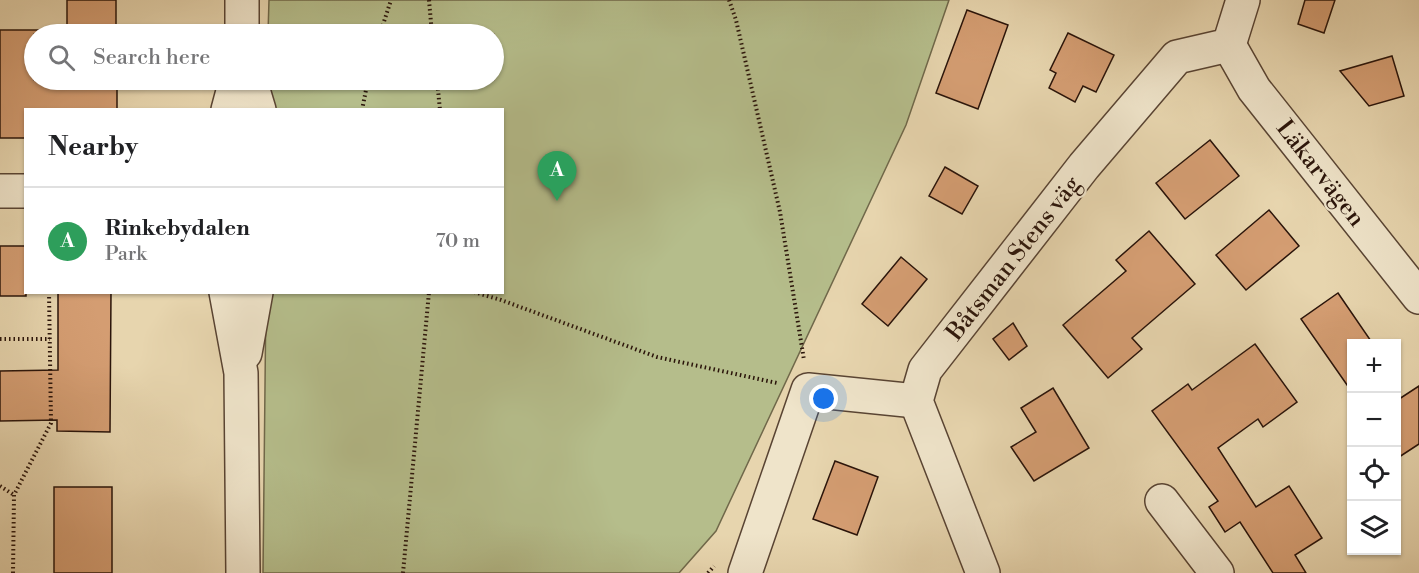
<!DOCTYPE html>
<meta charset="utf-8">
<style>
:root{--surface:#fff;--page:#f2f2f2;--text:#202124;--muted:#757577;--line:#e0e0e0;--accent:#8f2418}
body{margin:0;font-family:"Libre Bodoni",serif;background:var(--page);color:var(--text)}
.controls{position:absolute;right:18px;bottom:18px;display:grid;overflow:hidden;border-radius:0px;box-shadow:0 2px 4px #0004}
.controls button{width:54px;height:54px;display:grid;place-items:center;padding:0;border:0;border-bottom:2px solid var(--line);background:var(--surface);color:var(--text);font:30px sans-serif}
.you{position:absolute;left:824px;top:399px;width:21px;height:21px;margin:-15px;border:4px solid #fff;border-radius:50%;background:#1a73e8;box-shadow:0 0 0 9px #1a73e833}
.badge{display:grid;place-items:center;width:39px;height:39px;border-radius:50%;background:var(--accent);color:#fff;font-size:20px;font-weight:700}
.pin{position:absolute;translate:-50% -50px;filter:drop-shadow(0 2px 3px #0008)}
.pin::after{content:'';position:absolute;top:32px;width:21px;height:18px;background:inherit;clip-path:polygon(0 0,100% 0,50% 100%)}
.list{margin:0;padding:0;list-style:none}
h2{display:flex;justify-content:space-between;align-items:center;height:78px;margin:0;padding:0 24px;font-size:26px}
h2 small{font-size:20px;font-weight:400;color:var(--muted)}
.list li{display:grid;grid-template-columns:39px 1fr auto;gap:18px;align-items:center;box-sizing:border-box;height:108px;padding:0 24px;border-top:2px solid var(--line)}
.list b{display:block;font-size:22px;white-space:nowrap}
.list p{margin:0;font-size:20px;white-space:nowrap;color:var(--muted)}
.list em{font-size:20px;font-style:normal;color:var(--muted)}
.icon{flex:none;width:33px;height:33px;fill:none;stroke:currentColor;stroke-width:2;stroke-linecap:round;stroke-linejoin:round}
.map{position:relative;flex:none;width:1419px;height:573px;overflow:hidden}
.search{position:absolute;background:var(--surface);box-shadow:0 2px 4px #0004;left:24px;top:24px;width:480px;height:66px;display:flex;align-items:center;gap:15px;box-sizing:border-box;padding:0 21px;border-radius:33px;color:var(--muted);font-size:22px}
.panel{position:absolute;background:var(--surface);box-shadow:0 2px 4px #0004;left:24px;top:108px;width:480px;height:186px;border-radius:0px}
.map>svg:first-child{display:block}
.green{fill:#b5bd8b;stroke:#70684a;stroke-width:1.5}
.building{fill:#d49d72;stroke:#2a140a;stroke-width:1.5}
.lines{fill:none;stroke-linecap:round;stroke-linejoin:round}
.minor-casing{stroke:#594433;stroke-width:36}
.tertiary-casing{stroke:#594433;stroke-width:36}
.path{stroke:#2a140a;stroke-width:4;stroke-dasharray:1.5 3;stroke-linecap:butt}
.minor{stroke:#efe4ca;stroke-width:33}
.tertiary{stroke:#efe4ca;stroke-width:33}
.labels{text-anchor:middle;stroke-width:4.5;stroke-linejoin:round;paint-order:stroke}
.street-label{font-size:24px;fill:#2a140a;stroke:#efe4ca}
</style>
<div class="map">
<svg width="1419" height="573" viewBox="0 0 1419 573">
<rect width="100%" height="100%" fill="#e7d5ae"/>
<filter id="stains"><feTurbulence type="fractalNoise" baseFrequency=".00333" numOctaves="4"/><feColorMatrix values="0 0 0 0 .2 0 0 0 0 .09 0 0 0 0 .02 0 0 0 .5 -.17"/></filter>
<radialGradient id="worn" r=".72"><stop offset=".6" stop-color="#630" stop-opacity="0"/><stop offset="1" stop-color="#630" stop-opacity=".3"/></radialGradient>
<polygon class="green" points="269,0 949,0 906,125 716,531 679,573 263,573 266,293 502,292 502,110 268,109 268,80 494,80 494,34 268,34"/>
<g class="building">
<polygon points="67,0 116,0 116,34 34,34 34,80 117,80 117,110 26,110 26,138 0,138 0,30 67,30"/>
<polygon points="1305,0 1335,0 1324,33 1298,24"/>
<polygon points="967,10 1008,25 978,109 936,93"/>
<polygon points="1068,33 1114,55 1096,92 1083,86 1075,102 1049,88 1056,73 1050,70"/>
<polygon points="1392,56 1404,96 1369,106 1340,71"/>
<polygon points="1210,140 1239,176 1185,219 1156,183"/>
<polygon points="945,167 978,186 962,214 929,196"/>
<polygon points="1269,210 1299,246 1246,290 1216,255"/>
<polygon points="1149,231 1195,284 1132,338 1142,349 1108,378 1063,325 1126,271 1116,260"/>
<rect x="0" y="246" width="26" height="50"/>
<polygon points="901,257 927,279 888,326 862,304"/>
<polygon points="58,292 111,292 110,432 57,431 57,420 0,421 0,371 58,370"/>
<polygon points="1338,293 1373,344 1352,344 1352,392 1301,319"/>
<polygon points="1013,323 1027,346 1009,360 993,339"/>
<polygon points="1255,344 1297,402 1263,427 1258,419 1218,448 1256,507 1289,486 1322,538 1295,555 1306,573 1273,573 1240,522 1225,532 1209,507 1218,501 1152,411 1188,384 1192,390"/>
<polygon points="1419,386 1419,444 1396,459 1396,401"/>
<polygon points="1053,388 1089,448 1034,481 1011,447 1036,432 1021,408"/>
<polygon points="835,461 878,477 857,535 813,519"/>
<rect x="54" y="487" width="58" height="86"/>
</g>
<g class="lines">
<defs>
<g id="minor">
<polyline points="1229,45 1254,89 1419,297"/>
<polyline points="0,191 26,191"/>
<polyline points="1162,501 1217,573"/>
<polyline points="745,573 808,390 916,401"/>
<polyline points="983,573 916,401 925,370 1084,166 1177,57 1229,45 1243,0"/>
</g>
<g id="tertiary">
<polyline points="242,34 242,0"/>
<polyline points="250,80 259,110"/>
<polyline points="228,110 236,80"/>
<polyline points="226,292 241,373 243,573"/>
<polyline points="245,353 256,292"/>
</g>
</defs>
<use href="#minor" class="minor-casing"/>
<use href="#tertiary" class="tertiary-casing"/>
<g class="path">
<polyline points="429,0 432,34"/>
<polyline points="729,0 736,20 780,212 804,360"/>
<polyline points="380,34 391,0"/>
<polyline points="437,80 440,110"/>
<polyline points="362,110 368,80"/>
<polyline points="474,292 501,300 657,357 777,383"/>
<polyline points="0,339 50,339"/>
<polyline points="0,486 14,495"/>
<polyline points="13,573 14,495 51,423 49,292"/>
<polyline points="403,573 429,292"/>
<polyline points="708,573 714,566"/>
</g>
<use href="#minor" class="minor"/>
<use href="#tertiary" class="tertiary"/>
</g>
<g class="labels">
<g class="street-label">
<text transform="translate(1321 173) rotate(52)" y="8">Läkarvägen</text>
<text transform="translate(1013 258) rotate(-52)" y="8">Båtsman Stens väg</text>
</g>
</g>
<rect width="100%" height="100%" filter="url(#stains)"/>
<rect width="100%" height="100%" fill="url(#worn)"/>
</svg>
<div class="controls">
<button>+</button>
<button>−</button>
<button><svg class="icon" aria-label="locate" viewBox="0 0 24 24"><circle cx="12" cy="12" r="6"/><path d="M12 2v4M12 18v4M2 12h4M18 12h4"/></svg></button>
<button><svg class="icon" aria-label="layers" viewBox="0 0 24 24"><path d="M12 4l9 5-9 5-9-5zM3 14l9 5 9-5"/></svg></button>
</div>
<div class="you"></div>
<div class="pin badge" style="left:557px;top:201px;background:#2e9e5b">A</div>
<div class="search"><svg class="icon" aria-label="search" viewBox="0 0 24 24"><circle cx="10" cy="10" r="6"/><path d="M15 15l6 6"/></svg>Search here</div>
<section class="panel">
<h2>Nearby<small></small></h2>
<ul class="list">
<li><span class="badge" style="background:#2e9e5b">A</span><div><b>Rinkebydalen</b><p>Park</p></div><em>70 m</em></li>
</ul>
</section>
</div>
